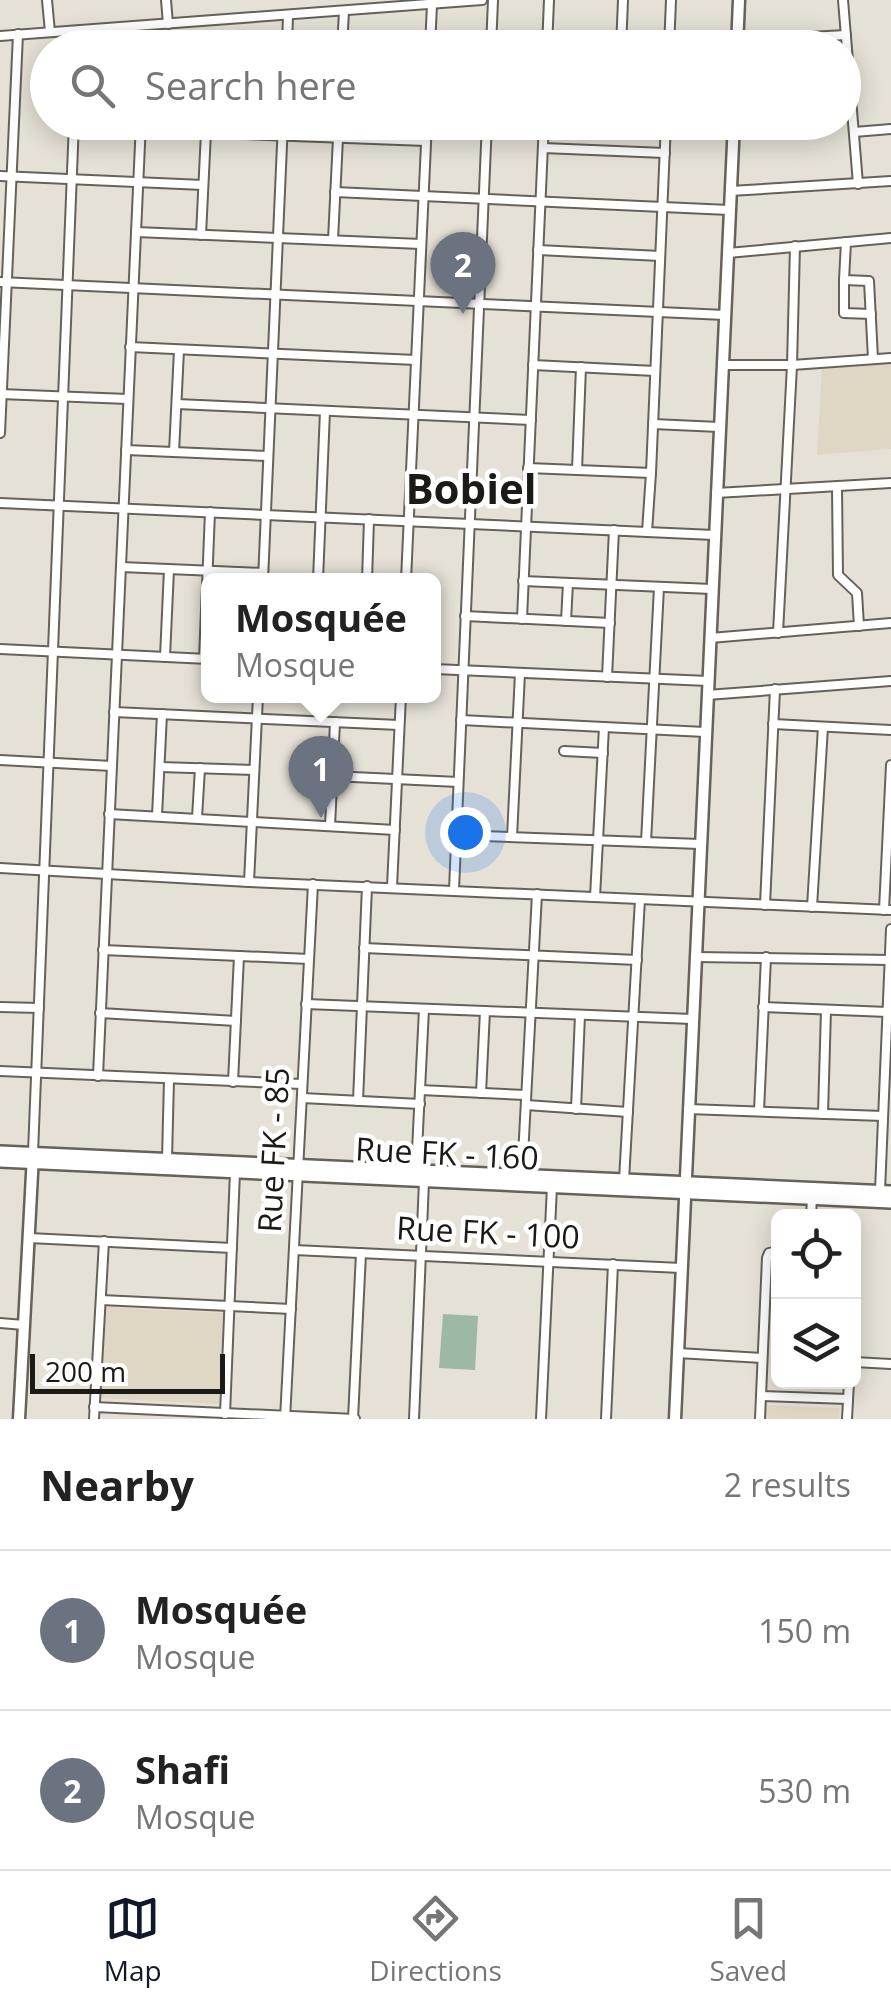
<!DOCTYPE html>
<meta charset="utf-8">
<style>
:root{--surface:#fff;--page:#f6f6f6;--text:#222;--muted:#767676;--line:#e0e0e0;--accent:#111827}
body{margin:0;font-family:"Open Sans",sans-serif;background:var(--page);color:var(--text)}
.controls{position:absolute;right:30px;bottom:30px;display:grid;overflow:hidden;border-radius:15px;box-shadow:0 5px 25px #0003}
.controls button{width:90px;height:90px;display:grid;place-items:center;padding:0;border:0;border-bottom:2px solid var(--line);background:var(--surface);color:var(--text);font:50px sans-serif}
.scale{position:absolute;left:30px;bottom:25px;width:195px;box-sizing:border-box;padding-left:10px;border:5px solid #1b1a16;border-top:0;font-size:28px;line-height:35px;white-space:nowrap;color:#1b1a16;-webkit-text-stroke:8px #fff;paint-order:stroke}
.you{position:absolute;left:465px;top:832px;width:35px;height:35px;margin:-25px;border:8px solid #fff;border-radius:50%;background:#1a73e8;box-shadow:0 0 0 15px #1a73e833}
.badge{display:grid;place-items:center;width:65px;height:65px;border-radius:50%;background:var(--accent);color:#fff;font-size:32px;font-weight:700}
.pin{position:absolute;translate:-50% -82px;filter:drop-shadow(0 2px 5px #0008)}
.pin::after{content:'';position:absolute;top:52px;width:35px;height:30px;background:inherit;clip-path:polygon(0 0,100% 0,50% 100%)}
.popup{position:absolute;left:201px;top:573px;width:240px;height:130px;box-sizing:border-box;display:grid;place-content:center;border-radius:15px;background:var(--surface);filter:drop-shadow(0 2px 8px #0005);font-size:32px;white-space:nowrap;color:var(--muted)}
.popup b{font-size:38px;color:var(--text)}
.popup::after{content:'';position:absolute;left:50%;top:100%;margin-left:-20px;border:20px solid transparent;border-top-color:var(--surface)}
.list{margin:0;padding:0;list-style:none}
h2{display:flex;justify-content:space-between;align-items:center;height:130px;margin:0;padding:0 40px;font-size:42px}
h2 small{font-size:32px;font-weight:400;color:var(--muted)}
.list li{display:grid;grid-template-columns:65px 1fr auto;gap:30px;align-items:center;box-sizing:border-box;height:160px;padding:0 40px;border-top:2px solid var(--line)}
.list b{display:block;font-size:38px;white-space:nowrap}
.list p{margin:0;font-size:32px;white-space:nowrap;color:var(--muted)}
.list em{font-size:32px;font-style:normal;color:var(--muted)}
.icon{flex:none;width:55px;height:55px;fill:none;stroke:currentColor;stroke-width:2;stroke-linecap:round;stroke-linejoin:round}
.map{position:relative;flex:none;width:891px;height:1419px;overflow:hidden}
.search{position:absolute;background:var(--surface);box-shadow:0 5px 25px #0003;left:30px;right:30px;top:30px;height:110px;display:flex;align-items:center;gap:25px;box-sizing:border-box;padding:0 35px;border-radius:55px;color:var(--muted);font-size:38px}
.sheet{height:450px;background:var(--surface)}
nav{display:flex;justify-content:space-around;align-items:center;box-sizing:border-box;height:140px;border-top:2px solid var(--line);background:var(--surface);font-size:28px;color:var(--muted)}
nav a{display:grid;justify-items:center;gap:5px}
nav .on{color:var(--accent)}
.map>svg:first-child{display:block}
.built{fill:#ddd7c4}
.grass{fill:#9bb9a3}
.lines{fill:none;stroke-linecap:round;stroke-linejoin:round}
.minor-casing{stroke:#666259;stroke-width:12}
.tertiary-casing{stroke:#666259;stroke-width:15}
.secondary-casing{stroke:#666259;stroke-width:16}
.minor{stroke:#fff;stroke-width:8}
.tertiary{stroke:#fff;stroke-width:10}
.secondary{stroke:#fff;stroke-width:11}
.labels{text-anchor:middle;stroke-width:9;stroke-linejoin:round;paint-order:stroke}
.street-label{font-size:32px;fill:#1b1a16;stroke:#fff}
.district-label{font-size:42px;font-weight:bold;fill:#1b1a16;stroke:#fff}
</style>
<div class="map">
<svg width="891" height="1419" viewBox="0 0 891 1419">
<rect width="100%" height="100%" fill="#e5e1d6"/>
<g class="built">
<polygon points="891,363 891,449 817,455 822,369"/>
<polygon points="105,1307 223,1313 219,1404 101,1398"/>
<polygon points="766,1405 840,1408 839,1419 766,1419"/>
</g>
<polygon class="grass" points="443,1314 478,1316 475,1370 439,1368"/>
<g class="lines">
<defs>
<g id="minor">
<polyline points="47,0 50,32"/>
<polyline points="166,0 168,24"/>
<polyline points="843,0 858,184"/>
<polyline points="0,36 482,0"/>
<polyline points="737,41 846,35"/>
<polyline points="77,48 78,31"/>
<polyline points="287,48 288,15"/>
<polyline points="342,48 344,11"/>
<polyline points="430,48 432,4"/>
<polyline points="491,48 493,0"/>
<polyline points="547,48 549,0"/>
<polyline points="621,48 623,0"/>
<polyline points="669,48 671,0"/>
<polyline points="140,130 426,141"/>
<polyline points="854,132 891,129"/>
<polyline points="543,148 665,153"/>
<polyline points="0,176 203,185"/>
<polyline points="730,191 891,181"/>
<polyline points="335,192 729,210"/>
<polyline points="136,232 421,244"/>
<polyline points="201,235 206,132"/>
<polyline points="333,240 338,138"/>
<polyline points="846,242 844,280 869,281 873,359"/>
<polyline points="538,250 660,256"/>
<polyline points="728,253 891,238"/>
<polyline points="844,280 844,313 871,314"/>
<polyline points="0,282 725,315"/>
<polyline points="130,347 416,360"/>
<polyline points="533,365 655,371"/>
<polyline points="722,365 792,365 891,358"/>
<polyline points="0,394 128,399"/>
<polyline points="177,404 531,420"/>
<polyline points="653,424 719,427"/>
<polyline points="0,433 18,34"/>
<polyline points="126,450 268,456"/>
<polyline points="174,452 179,350"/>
<polyline points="528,468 651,473 666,122"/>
<polyline points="577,470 581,367"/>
<polyline points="837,487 838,575 857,593 859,626"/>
<polyline points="716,493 891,483"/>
<polyline points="0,503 714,535"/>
<polyline points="647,532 651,473"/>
<polyline points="121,567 263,573"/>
<polyline points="263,580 283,122"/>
<polyline points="318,580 325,411"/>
<polyline points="367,580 369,519"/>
<polyline points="406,580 427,122"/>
<polyline points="523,581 712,589"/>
<polyline points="465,616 610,623"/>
<polyline points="522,619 544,122"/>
<polyline points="566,621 568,583"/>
<polyline points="778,633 792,365 795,246"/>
<polyline points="710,638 891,623"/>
<polyline points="0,649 208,659"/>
<polyline points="165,657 169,569"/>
<polyline points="204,659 210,512"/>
<polyline points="434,669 708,681"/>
<polyline points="607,677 614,530"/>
<polyline points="707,695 891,681"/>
<polyline points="114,712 399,725"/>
<polyline points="461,720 705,732"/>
<polyline points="773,724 891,730"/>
<polyline points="564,751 603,753"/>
<polyline points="0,760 112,766"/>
<polyline points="160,767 254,770"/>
<polyline points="332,776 458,782"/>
<polyline points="109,814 395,830"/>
<polyline points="157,816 162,714"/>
<polyline points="197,818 200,768"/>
<polyline points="330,826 335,722"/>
<polyline points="456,835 700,844"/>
<polyline points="512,837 520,673"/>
<polyline points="646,842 659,587"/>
<polyline points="0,868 249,882 891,910"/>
<polyline points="249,882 258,696"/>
<polyline points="392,887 401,696"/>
<polyline points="454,890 487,122"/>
<polyline points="595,897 604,727"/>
<polyline points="765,905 775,689"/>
<polyline points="812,907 823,727"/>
<polyline points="884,910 891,765"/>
<polyline points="364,948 637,960"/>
<polyline points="103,950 309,959"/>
<polyline points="695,957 890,960"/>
<polyline points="306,1004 692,1019"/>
<polyline points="0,1007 39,1008"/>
<polyline points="763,1007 888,1012"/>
<polyline points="100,1013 236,1021"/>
<polyline points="0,1071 302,1084"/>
<polyline points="98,1076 141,122"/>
<polyline points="233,1082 239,956"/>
<polyline points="420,1090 526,1095"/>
<polyline points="481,1093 485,1011"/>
<polyline points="302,1098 420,1104"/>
<polyline points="358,1101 367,886"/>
<polyline points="526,1105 628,1112"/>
<polyline points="576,1109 580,1015"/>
<polyline points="688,1109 883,1116"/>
<polyline points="759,1111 766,957"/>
<polyline points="823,1114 826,1010"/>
<polyline points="33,1153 74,122"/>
<polyline points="167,1159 169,1079"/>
<polyline points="416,1171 424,1009"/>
<polyline points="522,1175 537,894"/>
<polyline points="624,1180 640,899"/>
<polyline points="880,1191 891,929"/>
<polyline points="811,1216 812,1198"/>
<polyline points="29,1238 232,1248"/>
<polyline points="294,1250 681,1268"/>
<polyline points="101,1300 291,1309"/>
<polyline points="0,1323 24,1325"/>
<polyline points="678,1353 762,1358"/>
<polyline points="854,1362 891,1364"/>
<polyline points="761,1396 848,1399"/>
<polyline points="94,1407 355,1419"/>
<polyline points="225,1414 235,1172"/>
<polyline points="94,1419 104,1241"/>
<polyline points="285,1419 313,884"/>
<polyline points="353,1419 361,1253"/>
<polyline points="414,1419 424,1181"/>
<polyline points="541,1419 552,1186"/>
<polyline points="606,1419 613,1264"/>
<polyline points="760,1419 767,1258 769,1253 778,1251"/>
<polyline points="847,1419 849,1382"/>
</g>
<g id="tertiary">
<polyline points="737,48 739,0"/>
<polyline points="19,1419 33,1155"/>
<polyline points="675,1419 734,122"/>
</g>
<g id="secondary">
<polyline points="0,1152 891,1192"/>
<polyline points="0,1161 891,1202"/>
</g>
</defs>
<use href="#minor" class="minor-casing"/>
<use href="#tertiary" class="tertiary-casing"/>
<use href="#secondary" class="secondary-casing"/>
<use href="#minor" class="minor"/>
<use href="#tertiary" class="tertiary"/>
<use href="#secondary" class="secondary"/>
</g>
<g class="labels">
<g class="street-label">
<text transform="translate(274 1150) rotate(-87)" y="11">Rue FK - 85</text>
<text transform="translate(447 1154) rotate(3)" y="11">Rue FK - 160</text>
<text transform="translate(488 1233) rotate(3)" y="11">Rue FK - 100</text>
</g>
<g class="district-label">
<text x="471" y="504">Bobiel</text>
</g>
</g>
</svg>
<div class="controls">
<button><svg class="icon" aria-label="locate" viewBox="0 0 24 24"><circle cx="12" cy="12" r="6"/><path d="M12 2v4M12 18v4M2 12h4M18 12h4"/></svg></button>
<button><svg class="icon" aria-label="layers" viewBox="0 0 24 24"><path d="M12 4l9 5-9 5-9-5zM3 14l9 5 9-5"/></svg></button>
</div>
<div class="scale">200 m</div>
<div class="you"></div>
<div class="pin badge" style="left:321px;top:818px;background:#6b7280">1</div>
<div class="popup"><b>Mosquée</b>Mosque</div>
<div class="pin badge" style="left:463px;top:314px;background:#6b7280">2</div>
<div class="search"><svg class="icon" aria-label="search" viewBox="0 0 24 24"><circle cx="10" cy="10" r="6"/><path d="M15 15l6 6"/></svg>Search here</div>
</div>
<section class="sheet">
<h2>Nearby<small>2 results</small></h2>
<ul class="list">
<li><span class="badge" style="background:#6b7280">1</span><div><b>Mosquée</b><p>Mosque</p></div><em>150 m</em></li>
<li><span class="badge" style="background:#6b7280">2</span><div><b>Shafi</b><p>Mosque</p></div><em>530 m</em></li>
</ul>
</section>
<nav>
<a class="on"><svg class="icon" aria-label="map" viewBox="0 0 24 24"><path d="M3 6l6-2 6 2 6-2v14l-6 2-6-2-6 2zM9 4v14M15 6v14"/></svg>Map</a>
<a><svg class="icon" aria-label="directions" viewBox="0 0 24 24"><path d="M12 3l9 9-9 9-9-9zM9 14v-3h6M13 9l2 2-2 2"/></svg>Directions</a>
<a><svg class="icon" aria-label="saved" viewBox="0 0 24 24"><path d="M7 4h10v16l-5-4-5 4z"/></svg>Saved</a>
</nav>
